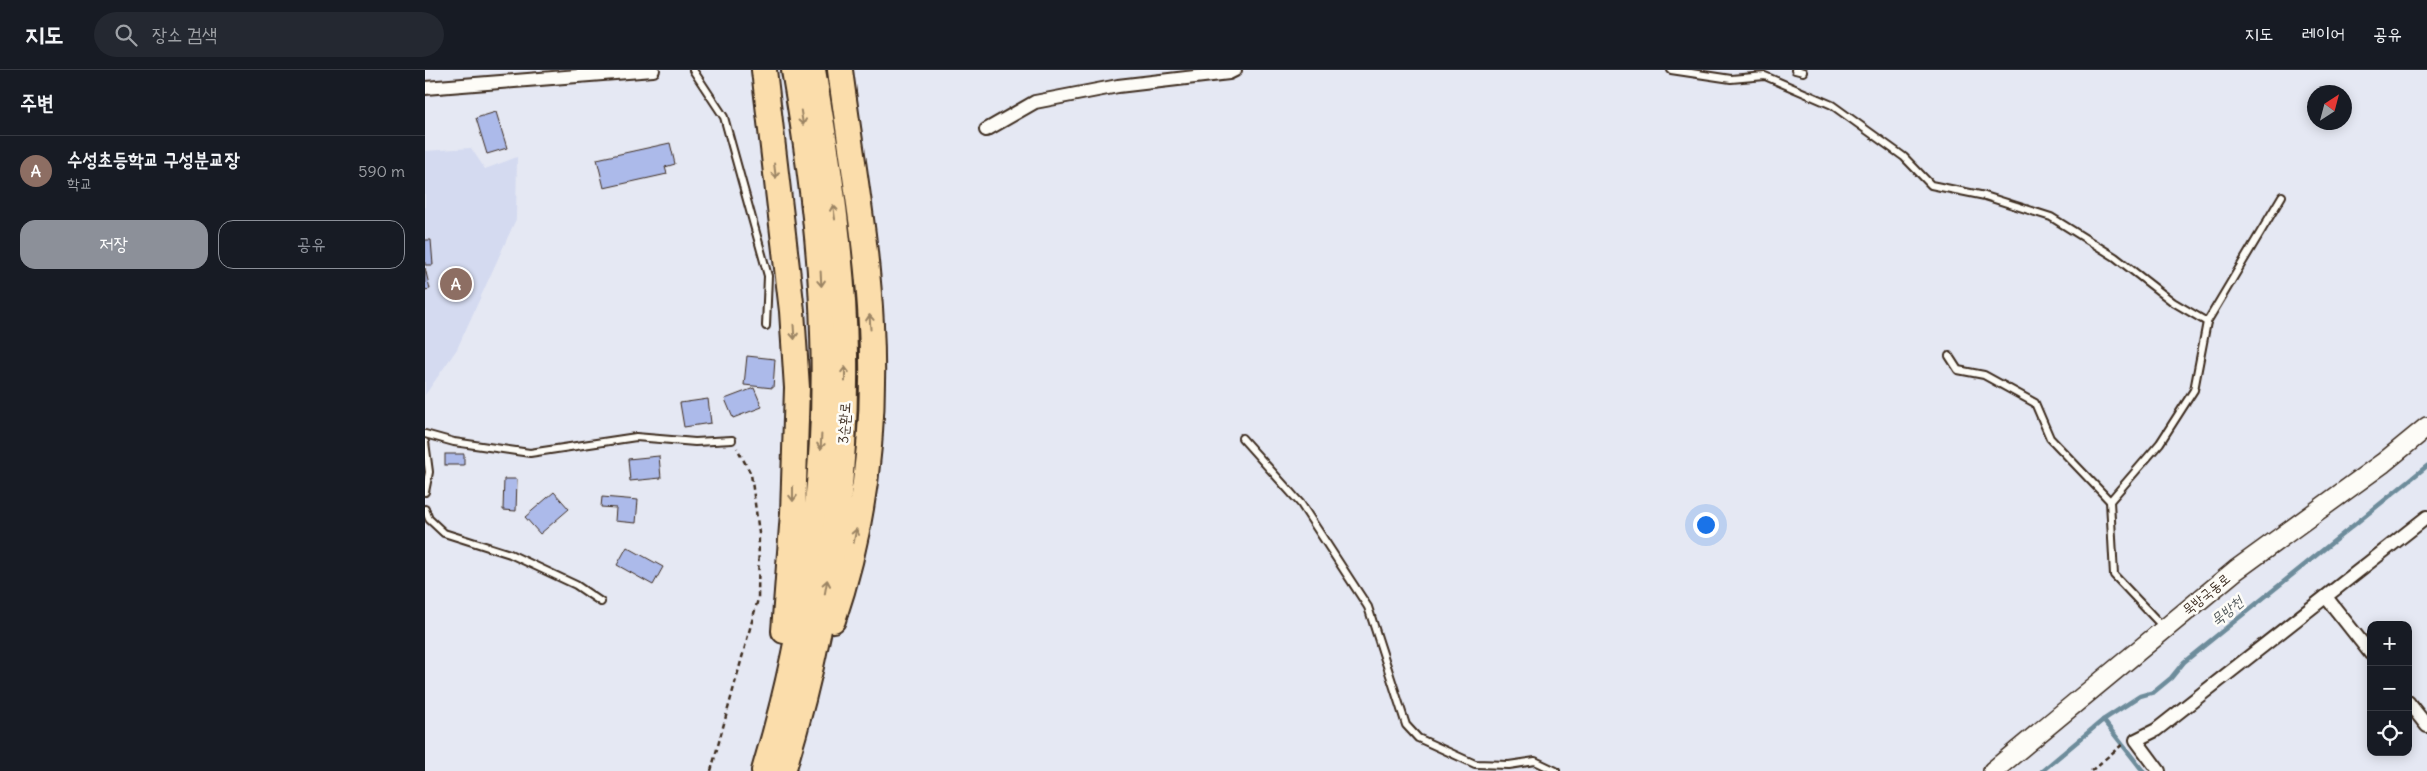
<!DOCTYPE html>
<html lang="ko">
<meta charset="utf-8">
<style>
:root{--surface:#171b24;--page:#242831;--text:#f1f3f6;--muted:#9ea1a6;--line:#363941;--accent:#8c9099}
body{margin:0;font-family:Delius,"Poor Story",sans-serif;background:var(--page);color:var(--text)}
.controls{position:absolute;right:15px;bottom:15px;display:grid;overflow:hidden;border-radius:10px;box-shadow:0 2px 12px #0003}
.controls button{width:45px;height:45px;display:grid;place-items:center;padding:0;border:0;border-bottom:1px solid var(--line);background:var(--surface);color:var(--text);font:25px sans-serif}
.compass{position:absolute;left:1882px;top:15px;width:45px;height:45px;border-radius:50%;background:var(--surface);box-shadow:0 2px 12px #0003;rotate:36deg}
.you{position:absolute;left:1280px;top:454px;width:18px;height:18px;margin:-12px;border:4px solid #fff;border-radius:50%;background:#1a73e8;box-shadow:0 0 0 8px #1a73e833}
.badge{display:grid;place-items:center;width:32px;height:32px;border-radius:50%;background:var(--accent);color:#fff;font-size:16px;font-weight:700}
.pin{position:absolute;translate:-50% -50%;border:2px solid #fff;box-shadow:0 1px 5px #0006}
.list{margin:0;padding:0;list-style:none}
h2{display:flex;justify-content:space-between;align-items:center;height:65px;margin:0;padding:0 20px;font-size:21px}
h2 small{font-size:16px;font-weight:400;color:var(--muted)}
.list li{display:grid;grid-template-columns:32px 1fr auto;gap:15px;align-items:center;box-sizing:border-box;height:70px;padding:0 20px;border-top:1px solid var(--line)}
.list b{display:block;font-size:19px;white-space:nowrap}
.list p{margin:0;font-size:16px;white-space:nowrap;color:var(--muted)}
.list em{font-size:16px;font-style:normal;color:var(--muted)}
.actions{display:flex;gap:10px;padding:15px 20px}
.actions a{flex:1;padding:11px 0;border:1px solid var(--accent);border-radius:15px;text-align:center;font-size:18px;color:var(--accent)}
.actions .main{background:var(--accent);color:#fff}
.icon{flex:none;width:28px;height:28px;fill:none;stroke:currentColor;stroke-width:2;stroke-linecap:round;stroke-linejoin:round}
.map{position:relative;flex:none;width:2002px;height:701px;overflow:hidden}
header{display:flex;align-items:center;gap:30px;box-sizing:border-box;height:70px;padding:0 25px;background:var(--surface);border-bottom:1px solid var(--line)}
header strong{font-size:24px}
nav{display:flex;gap:28px;margin-inline-start:auto;font-size:18px}
.search{width:350px;height:45px;background:var(--page);display:flex;align-items:center;gap:12px;box-sizing:border-box;padding:0 18px;border-radius:28px;color:var(--muted);font-size:19px}
main{display:flex}
aside{flex:1;background:var(--surface)}
.map>svg:first-child{display:block}
.built{fill:#d4daf0}
.lines{fill:none;stroke-linecap:round;stroke-linejoin:round}
.stream{stroke:#6d8c9b;stroke-width:4.5}
.building{fill:#acbaea;stroke:#3b2a1e}
.lane-casing{stroke:#3b2a1e;stroke-width:10}
.street-casing{stroke:#3b2a1e;stroke-width:16}
.secondary-casing{stroke:#3b2a1e;stroke-width:22}
.highway-casing{stroke:#3b2a1e;stroke-width:28}
.path{stroke:#3b2a1e;stroke-width:2.5;stroke-dasharray:5 4;stroke-linecap:butt}
.lane{stroke:#fdfcf7;stroke-width:6}
.street{stroke:#fdfcf7;stroke-width:12}
.secondary{stroke:#fdfcf7;stroke-width:19}
.highway{stroke:#fbddab;stroke-width:24}
.oneway{stroke:#9b8464}
.labels{text-anchor:middle;stroke-width:5;stroke-linejoin:round;paint-order:stroke}
.street-label{font-size:14px;fill:#3b2a1e;stroke:#fdfcf7}
.water-label{font-size:15px;font-style:italic;fill:#545b5d;stroke:#fdfcf7}
</style>
<header>
<strong>지도</strong>
<div class="search"><svg class="icon" aria-label="search" viewBox="0 0 24 24"><circle cx="10" cy="10" r="6"/><path d="M15 15l6 6"/></svg>장소 검색</div>
<nav><a>지도</a><a>레이어</a><a>공유</a></nav>
</header>
<main>
<aside>
<h2>주변<small></small></h2>
<ul class="list">
<li><span class="badge" style="background:#8d6e63">A</span><div><b>수성초등학교 구성분교장</b><p>학교</p></div><em>590 m</em></li>
</ul>
<div class="actions"><a class="main">저장</a><a>공유</a></div>
</aside>
<div class="map">
<svg width="2002" height="701" viewBox="0 0 2002 701">
<rect width="100%" height="100%" fill="#e5e8f3"/>
<filter id="ink" filterUnits="userSpaceOnUse"><feTurbulence type="fractalNoise" baseFrequency=".02" numOctaves="2"/><feDisplacementMap in="SourceGraphic" scale="10" xChannelSelector="R" yChannelSelector="G"/><feConvolveMatrix kernelMatrix="1 2 1 2 8 2 1 2 1" color-interpolation-filters="sRGB"/></filter>
<g filter="url(#ink)">
<polygon class="built" points="46,78 60,99 92,87 91,149 32,279 0,325 0,81"/>
<g class="lines">
<g class="stream">
<polyline points="1678,650 1718,701"/>
<polyline points="1617,701 1678,650 1715,626 1729,622 1746,608 1759,592 2002,396"/>
</g>
</g>
<g class="building">
<polygon points="71,42 82,78 62,84 51,48"/>
<polygon points="245,73 250,94 240,97 242,104 179,118 172,89"/>
<polygon points="0,170 6,170 8,195 0,195"/>
<polygon points="0,198 5,219 0,220"/>
<polygon points="322,286 350,289 348,318 319,315"/>
<polygon points="329,318 337,337 308,348 300,329"/>
<polygon points="283,329 286,353 259,357 255,333"/>
<rect x="20" y="384" width="19" height="11"/>
<polygon points="234,386 236,408 205,411 203,389"/>
<polygon points="79,409 92,409 91,441 78,440"/>
<polygon points="129,422 144,439 115,464 100,447"/>
<polygon points="177,427 213,430 211,453 190,451 191,438 176,437"/>
<polygon points="202,477 238,497 228,515 192,495"/>
</g>
<g class="lines">
<defs>
<g id="lane">
<polyline points="268,0 299,47 343,206 341,256"/>
<polyline points="1246,0 1306,9 1340,6 1407,35 1479,87 1506,115 1560,126 1626,147 1690,187 1748,232 1782,252"/>
<polyline points="1370,0 1378,2"/>
<polyline points="1524,286 1533,300 1559,305 1610,333 1625,368 1685,431"/>
<polyline points="0,364 29,372 105,383 211,367 270,372 307,370"/>
<polyline points="817,368 876,434 943,537 981,655 993,668 1050,694 1084,695 1110,691 1131,701"/>
<polyline points="0,372 4,402 0,422"/>
<polyline points="0,439 4,449 19,463 85,484 151,515 176,532"/>
<polyline points="1739,558 1689,505 1685,431 1735,373 1769,320 1782,252 1857,126"/>
</g>
<g id="street">
<polyline points="0,18 228,0"/>
<polyline points="561,60 610,32 693,16 804,3 810,0"/>
<polyline points="1901,527 1946,584"/>
<polyline points="1983,632 2002,656"/>
<polyline points="1734,701 1711,670 1731,660 2002,447"/>
</g>
<polyline id="secondary" points="1568,701 1811,500 1958,393 2002,357"/>
<g id="highway">
<polyline points="339,0 367,241 372,318 368,443 359,561"/>
<path d="M408,550C440,456 451,354 446,255C442,170 426,85 415,0"/>
<path d="M339,701C381,562 403,409 398,263C396,175 384,87 369,0"/>
<path d="M358,701C399,567 422,425 420,285C419,190 404,94 388,0"/>
</g>
</defs>
<use href="#lane" class="lane-casing"/>
<use href="#street" class="street-casing"/>
<use href="#secondary" class="secondary-casing"/>
<use href="#highway" class="highway-casing"/>
<g class="path">
<polyline points="286,701 333,529 334,463 326,404 312,378"/>
<polyline points="1666,701 1699,673"/>
</g>
<use href="#lane" class="lane"/>
<use href="#street" class="street"/>
<use href="#secondary" class="secondary"/>
<use href="#highway" class="highway"/>
</g>
<defs><path id="oneway-shaft" d="M-6 0H5M1.5-3L5.5 0L1.5 3" fill="none" stroke-width="1.6" stroke-linecap="round" stroke-linejoin="round" transform="scale(1.25)"/></defs>
<g class="oneway">
<use href="#oneway-shaft" transform="translate(377 48) rotate(81)"/>
<use href="#oneway-shaft" transform="translate(350 101) rotate(83)"/>
<use href="#oneway-shaft" transform="translate(409 142) rotate(-98)"/>
<use href="#oneway-shaft" transform="translate(396 209) rotate(87)"/>
<use href="#oneway-shaft" transform="translate(445 252) rotate(-94)"/>
<use href="#oneway-shaft" transform="translate(369 262) rotate(86)"/>
<use href="#oneway-shaft" transform="translate(420 304) rotate(-90)"/>
<use href="#oneway-shaft" transform="translate(396 372) rotate(93)"/>
<use href="#oneway-shaft" transform="translate(368 424) rotate(90)"/>
<use href="#oneway-shaft" transform="translate(430 466) rotate(-79)"/>
<use href="#oneway-shaft" transform="translate(401 517) rotate(-80)"/>
</g>
</g>
<g class="labels">
<g class="street-label">
<text transform="translate(419 353) rotate(-87)" y="5">3순환로</text>
<text transform="translate(1781 524) rotate(-39)" y="5">묵방국동로</text>
</g>
<g class="water-label">
<text transform="translate(1802 541) rotate(-39)" y="5">묵방천</text>
</g>
</g>
</svg>
<div class="controls">
<button>+</button>
<button>−</button>
<button><svg class="icon" aria-label="locate" viewBox="0 0 24 24"><circle cx="12" cy="12" r="6"/><path d="M12 2v4M12 18v4M2 12h4M18 12h4"/></svg></button>
</div>
<svg class="compass" viewBox="-18 -18 36 36"><path d="M0-13l5 13h-10z" fill="#e53935"/><path d="M0 13l5-13h-10z" fill="#9ea1a6"/></svg>
<div class="you"></div>
<div class="pin badge" style="left:31px;top:214px;background:#8d6e63">A</div>
</div>
</main>
